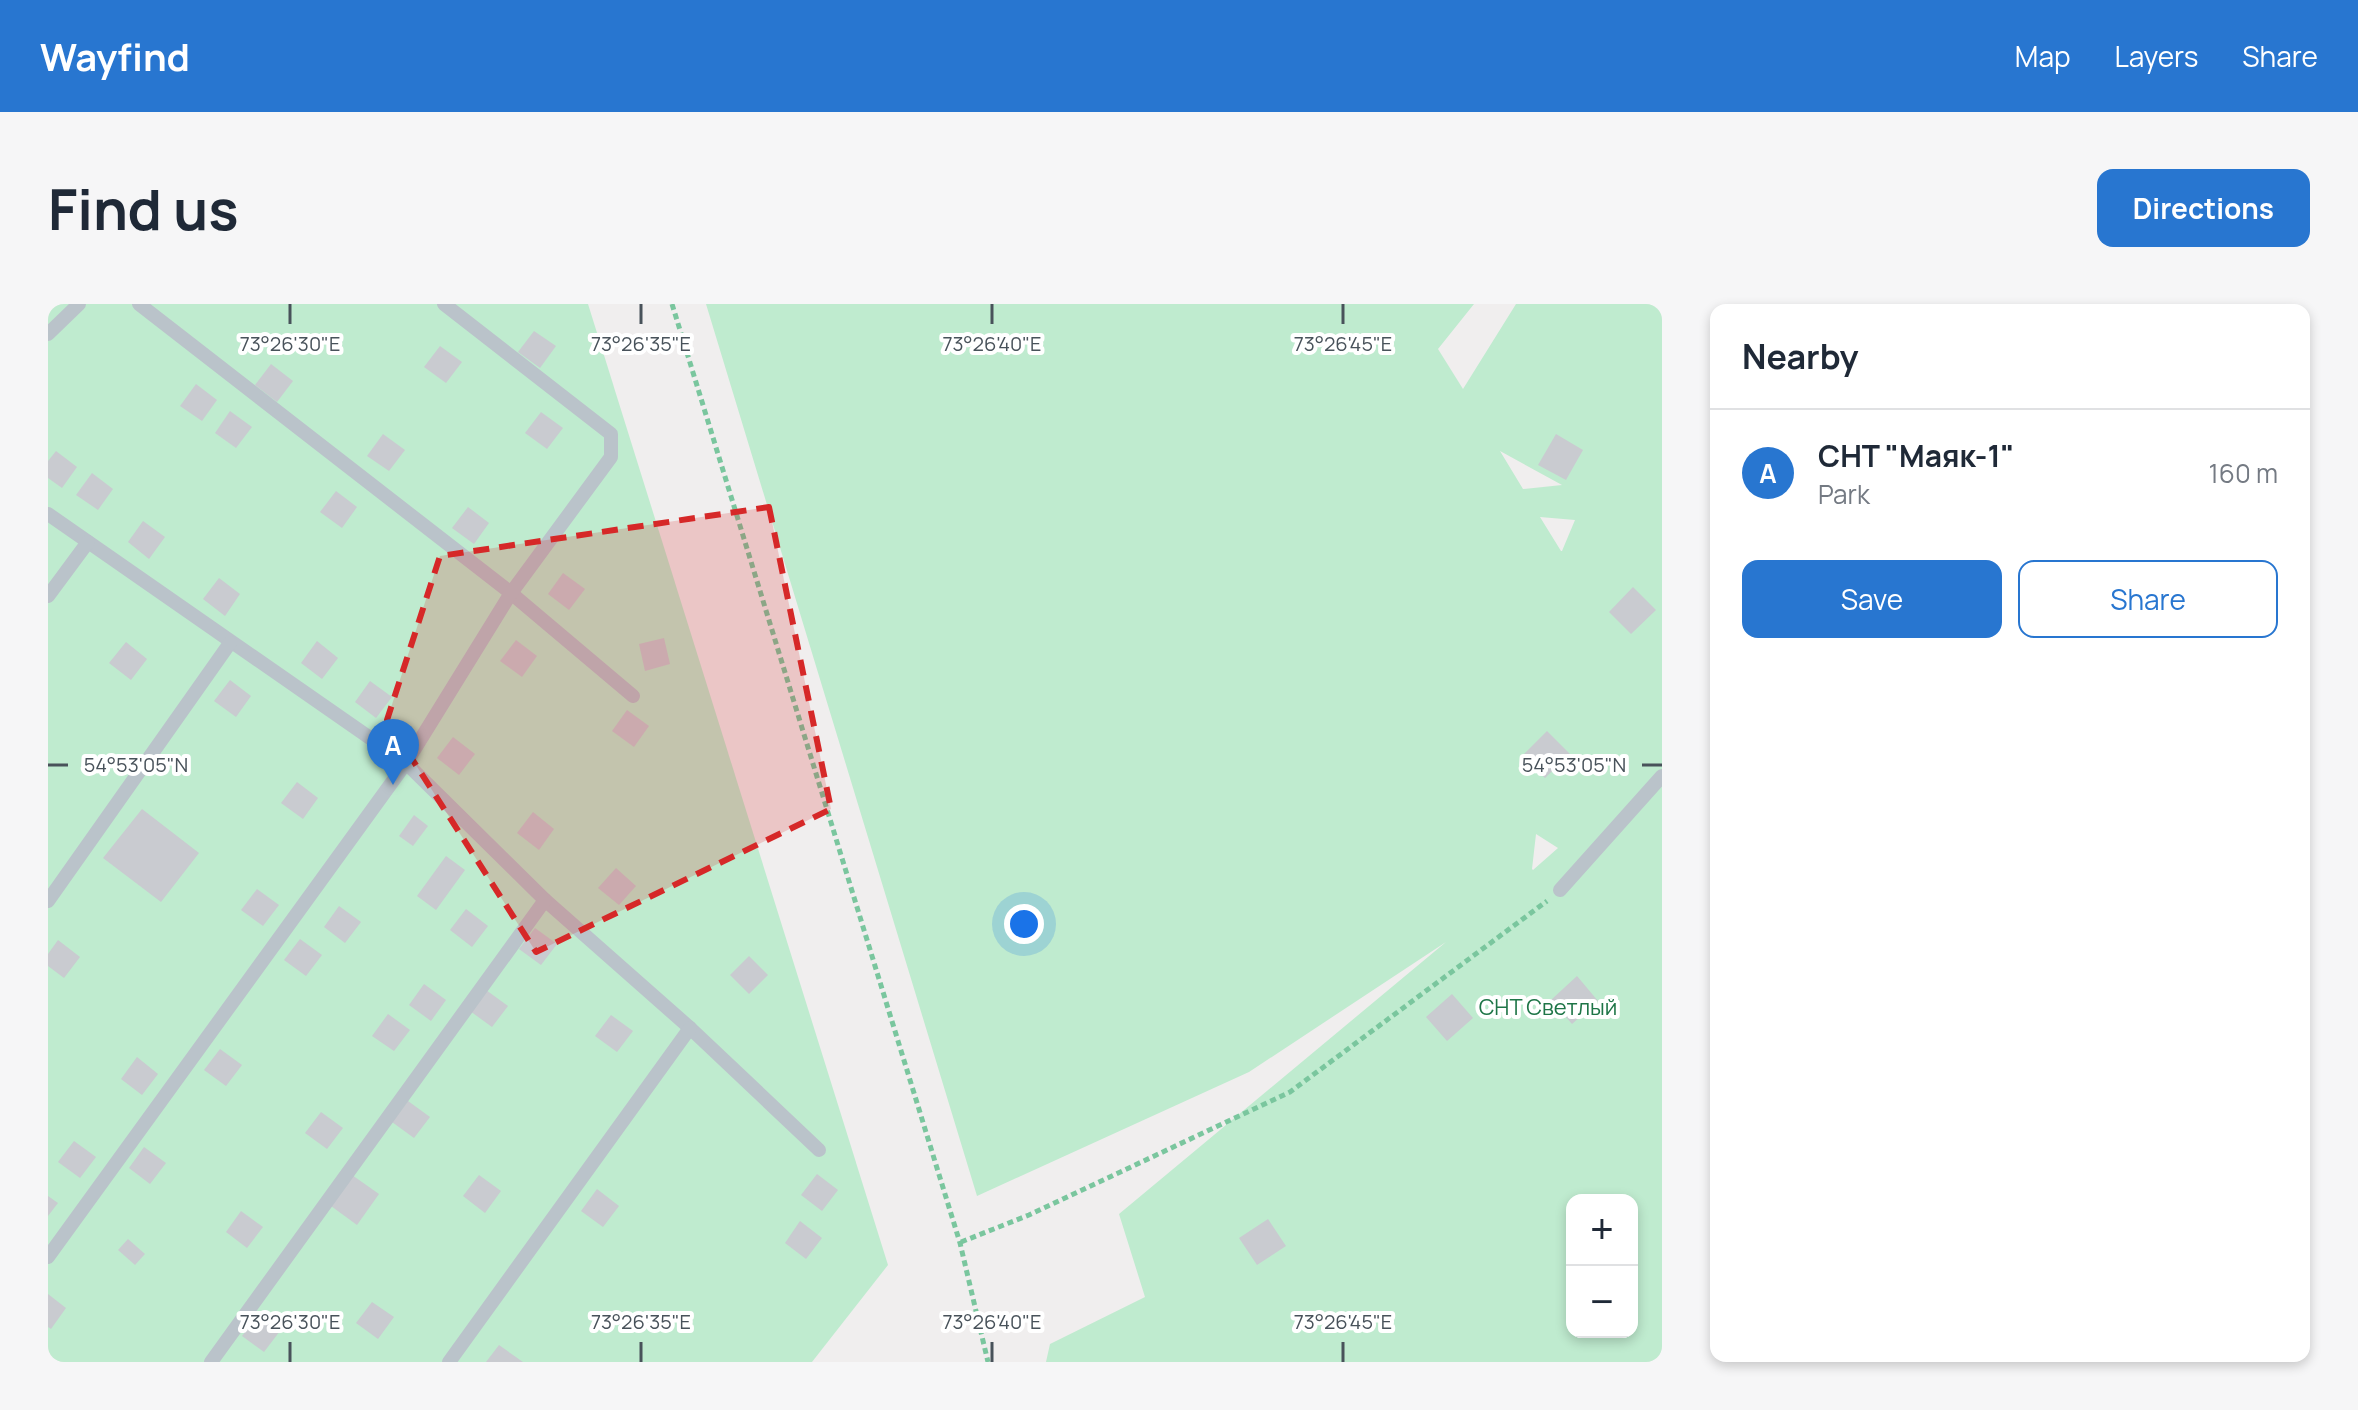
<!DOCTYPE html>
<meta charset="utf-8">
<style>
:root{--surface:#fff;--page:#f6f6f7;--text:#1f2937;--muted:#747a83;--line:#e0e1e3;--accent:#2876d0}
body{margin:0;font-family:Manrope,sans-serif;background:var(--page);color:var(--text)}
.controls{position:absolute;right:24px;bottom:24px;display:grid;overflow:hidden;border-radius:16px;box-shadow:0 4px 12px #0003}
.controls button{width:72px;height:72px;display:grid;place-items:center;padding:0;border:0;border-bottom:2px solid var(--line);background:var(--surface);color:var(--text);font:40px sans-serif}
.you{position:absolute;left:976px;top:620px;width:28px;height:28px;margin:-20px;border:6px solid #fff;border-radius:50%;background:#1a73e8;box-shadow:0 0 0 12px #1a73e833}
.badge{display:grid;place-items:center;width:52px;height:52px;border-radius:50%;background:var(--accent);color:#fff;font-size:26px;font-weight:700}
.pin{position:absolute;translate:-50% -66px;filter:drop-shadow(0 2px 4px #0008)}
.pin::after{content:'';position:absolute;top:42px;width:28px;height:24px;background:inherit;clip-path:polygon(0 0,100% 0,50% 100%)}
.list{margin:0;padding:0;list-style:none}
h2{display:flex;justify-content:space-between;align-items:center;height:104px;margin:0;padding:0 32px;font-size:34px}
h2 small{font-size:26px;font-weight:400;color:var(--muted)}
.list li{display:grid;grid-template-columns:52px 1fr auto;gap:24px;align-items:center;box-sizing:border-box;height:128px;padding:0 32px;border-top:2px solid var(--line)}
.list b{display:block;font-size:30px;white-space:nowrap}
.list p{margin:0;font-size:26px;white-space:nowrap;color:var(--muted)}
.list em{font-size:26px;font-style:normal;color:var(--muted)}
.actions{display:flex;gap:16px;padding:24px 32px}
.actions a{flex:1;padding:18px 0;border:2px solid var(--accent);border-radius:16px;text-align:center;font-size:28px;color:var(--accent)}
.actions .main{background:var(--accent);color:#fff}
.map{position:relative;flex:none;width:1614px;height:1058px;overflow:hidden;border-radius:16px}
header{display:flex;align-items:center;gap:48px;box-sizing:border-box;height:112px;padding:0 40px;background:var(--accent);color:#fff}
header strong{font-size:38px}
nav{display:flex;gap:44px;margin-inline-start:auto;font-size:28px}
.intro{display:flex;align-items:center;justify-content:space-between;box-sizing:border-box;height:192px;padding:0 48px}
h1{margin:0;font-size:56px}
.button{padding:20px 36px;border-radius:16px;background:var(--accent);color:#fff;font-size:28px;font-weight:700}
main{display:flex;gap:48px;padding:0 48px}
aside{flex:1;background:var(--surface);border-radius:16px;box-shadow:0 4px 12px #0003}
.map>svg:first-child{display:block}
.green{fill:#bfebcf;fill-rule:evenodd}
.building{fill:#c9cbd0}
.lines{fill:none;stroke-linecap:round;stroke-linejoin:round}
.path{stroke:#7ac69e;stroke-width:5;stroke-dasharray:6 4;stroke-linecap:butt}
.lane{stroke:#bac3ca;stroke-width:14}
.marked{fill:#d62828;fill-opacity:0.2;stroke:#d62828;stroke-width:6;stroke-dasharray:16 10;stroke-linejoin:round}
.ticks{fill:none;stroke:#48525a;stroke-width:3}
.labels{text-anchor:middle;stroke-width:8;stroke-linejoin:round;paint-order:stroke}
.park-label{font-size:22px;fill:#1e7547;stroke:#fff}
.ticks-label{font-size:20px;text-anchor:middle;fill:#48525a;stroke:#fff;stroke-width:8;stroke-linejoin:round;paint-order:stroke}
</style>
<header>
<strong>Wayfind</strong>
<nav><a>Map</a><a>Layers</a><a>Share</a></nav>
</header>
<div class="intro"><h1>Find us</h1><a class="button">Directions</a></div>
<main>
<div class="map">
<svg width="1614" height="1058" viewBox="0 0 1614 1058">
<rect width="100%" height="100%" fill="#f0eeee"/>
<g class="green">
<polygon points="0,0 540,0 840,961 764,1058 0,1058"/>
<path d="M658,0H1426L1390,45L1415,85L1468,0H1614V1058H998L1002,1040L1097,993L1071,910L1398,638L1201,768L929,892ZM1452,147L1514,181L1475,185ZM1492,213L1527,216L1514,247H1513ZM1488,530L1510,544L1485,566L1484,565ZM1524,896H1584V1028H1524Z"/>
</g>
<g class="building">
<polygon points="486,27 508,42 492,64 470,48"/>
<polygon points="392,42 414,58 398,79 376,63"/>
<polygon points="223,60 245,77 229,98 207,81"/>
<polygon points="148,80 169,96 154,117 132,102"/>
<polygon points="182,107 204,123 188,144 167,129"/>
<polygon points="493,108 515,124 499,145 477,129"/>
<polygon points="335,130 357,146 341,167 319,152"/>
<polygon points="1508,130 1535,146 1518,176 1490,161"/>
<polygon points="8,147 29,163 14,184 0,174 0,157"/>
<polygon points="44,169 65,185 50,206 28,191"/>
<polygon points="288,187 309,203 294,224 272,208"/>
<polygon points="420,203 441,219 426,240 404,224"/>
<polygon points="95,217 117,233 101,255 80,238"/>
<polygon points="515,269 537,285 521,306 500,290"/>
<polygon points="171,274 192,290 177,312 155,295"/>
<polygon points="1585,283 1608,306 1583,330 1561,308"/>
<polygon points="616,334 622,360 597,367 591,340"/>
<polygon points="468,336 489,352 474,373 452,357"/>
<polygon points="269,337 290,354 274,375 253,359"/>
<polygon points="78,338 99,355 83,376 61,359"/>
<polygon points="182,376 203,392 188,413 166,397"/>
<polygon points="322,377 344,393 328,414 307,398"/>
<polygon points="579,406 601,422 586,443 564,427"/>
<polygon points="1499,427 1522,450 1497,474 1474,452"/>
<polygon points="405,433 427,450 411,471 389,454"/>
<polygon points="249,478 270,494 255,515 233,499"/>
<polygon points="94,505 151,549 113,598 55,554"/>
<polygon points="485,508 506,525 491,546 469,529"/>
<polygon points="366,511 380,522 365,542 351,532"/>
<polygon points="398,552 417,566 388,606 369,592"/>
<polygon points="568,564 588,582 571,601 550,584"/>
<polygon points="209,585 231,601 215,622 193,606"/>
<polygon points="291,602 313,618 297,639 276,623"/>
<polygon points="418,605 440,622 424,643 402,626"/>
<polygon points="487,624 509,640 493,661 471,645"/>
<polygon points="252,635 274,651 258,672 236,656"/>
<polygon points="10,636 32,653 16,674 0,662 0,650"/>
<polygon points="701,652 720,671 701,690 682,671"/>
<polygon points="1529,672 1550,697 1524,720 1503,696"/>
<polygon points="376,680 398,696 383,717 361,701"/>
<polygon points="438,686 460,702 444,723 422,707"/>
<polygon points="1404,690 1425,714 1399,737 1378,713"/>
<polygon points="340,710 362,726 346,747 324,732"/>
<polygon points="563,711 585,727 569,748 547,732"/>
<polygon points="172,745 194,761 178,782 156,766"/>
<polygon points="89,753 110,770 94,791 73,775"/>
<polygon points="360,797 382,813 366,834 344,818"/>
<polygon points="273,808 295,824 279,845 257,829"/>
<polygon points="26,837 48,853 32,874 10,858"/>
<polygon points="96,843 118,859 102,880 81,864"/>
<polygon points="769,870 790,886 774,907 753,891"/>
<polygon points="304,871 331,890 309,921 283,902"/>
<polygon points="431,871 453,887 437,909 415,892"/>
<polygon points="549,885 571,902 555,923 533,907"/>
<polygon points="0,892 10,899 0,912"/>
<polygon points="193,907 215,923 199,944 178,928"/>
<polygon points="1220,915 1238,942 1209,961 1191,934"/>
<polygon points="752,917 774,934 758,955 737,939"/>
<polygon points="80,935 97,950 87,961 70,946"/>
<polygon points="0,990 18,1004 3,1025 0,1023"/>
<polygon points="324,998 346,1013 330,1035 308,1019"/>
<polygon points="210,1011 232,1027 216,1048 194,1032"/>
<polygon points="451,1041 475,1058 438,1058"/>
</g>
<g class="lines">
<g class="path">
<polyline points="624,0 912,939 940,1058"/>
<polyline points="913,938 981,911 1242,788 1499,597"/>
</g>
<g class="lane">
<polyline points="91,0 463,289 585,392"/>
<polyline points="0,30 31,0"/>
<polyline points="0,210 358,459 497,596 642,724 771,846"/>
<polyline points="0,292 40,238"/>
<polyline points="1512,586 1614,472"/>
<polyline points="0,597 182,339"/>
<polyline points="0,953 358,459 463,289 563,153 563,130 396,0"/>
<polyline points="163,1058 497,596"/>
<polyline points="401,1058 642,724"/>
</g>
</g>
<path class="marked" d="M721,203L783,505L488,648L339,416L392,252Z"/>
<path class="ticks" d="M242,0V20M593,0V20M944,0V20M1295,0V20M0,461H20M1594,461H1614M242,1038V1058M593,1038V1058M944,1038V1058M1295,1038V1058"/>
<g class="labels">
<g class="park-label">
<text x="1500" y="711">СНТ Светлый</text>
</g>
</g>
<g class="ticks-label">
<text x="242" y="47">73°26'30"E</text>
<text x="593" y="47">73°26'35"E</text>
<text x="944" y="47">73°26'40"E</text>
<text x="1295" y="47">73°26'45"E</text>
<text x="88" y="468">54°53'05"N</text>
<text x="1526" y="468">54°53'05"N</text>
<text x="242" y="1025">73°26'30"E</text>
<text x="593" y="1025">73°26'35"E</text>
<text x="944" y="1025">73°26'40"E</text>
<text x="1295" y="1025">73°26'45"E</text>
</g>
</svg>
<div class="controls">
<button>+</button>
<button>−</button>
</div>
<div class="you"></div>
<div class="pin badge" style="left:345px;top:481px">A</div>
</div>
<aside>
<h2>Nearby<small></small></h2>
<ul class="list">
<li><span class="badge">A</span><div><b>СНТ &quot;Маяк-1&quot;</b><p>Park</p></div><em>160 m</em></li>
</ul>
<div class="actions"><a class="main">Save</a><a>Share</a></div>
</aside>
</main>
